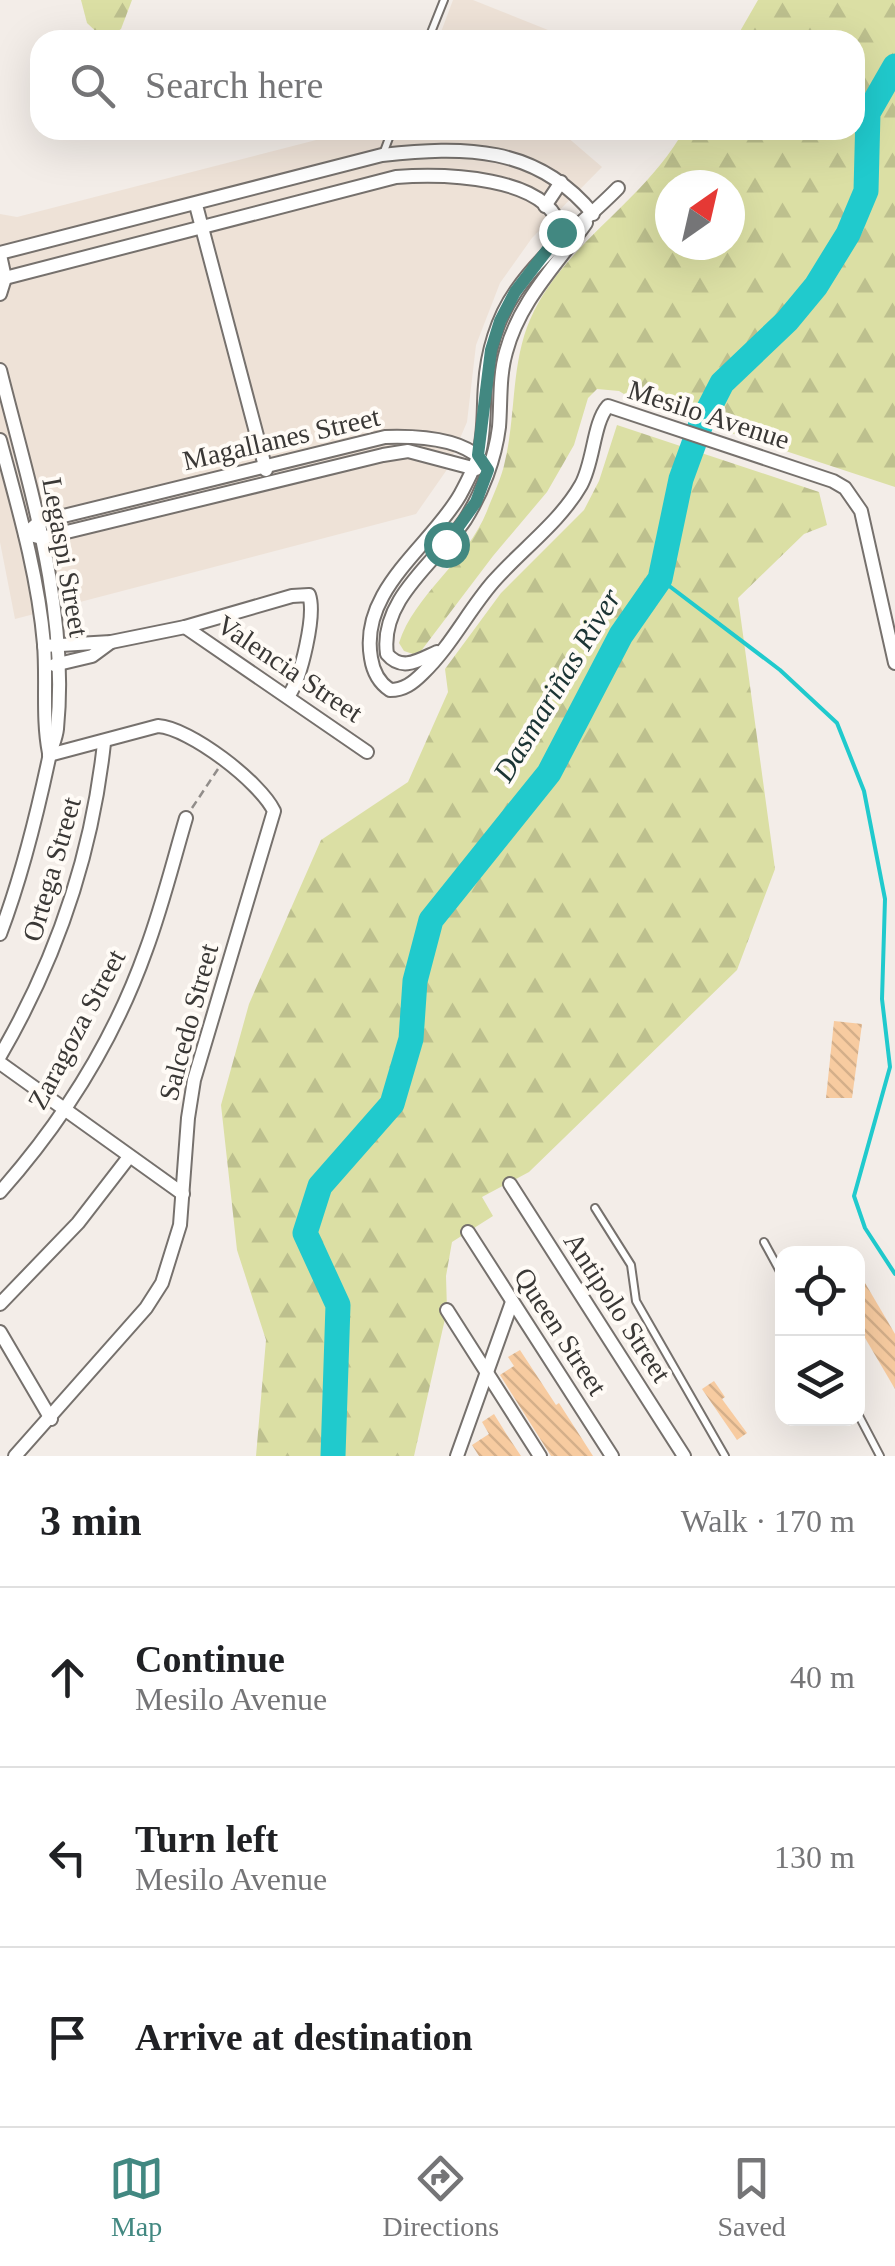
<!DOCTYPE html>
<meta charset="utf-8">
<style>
:root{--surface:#fff;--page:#f6f6f6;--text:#202124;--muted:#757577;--line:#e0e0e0;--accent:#428881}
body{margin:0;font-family:Georgia,serif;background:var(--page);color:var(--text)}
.controls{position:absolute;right:30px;bottom:30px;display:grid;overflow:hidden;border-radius:20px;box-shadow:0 10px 40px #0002}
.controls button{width:90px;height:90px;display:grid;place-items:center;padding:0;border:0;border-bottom:2px solid var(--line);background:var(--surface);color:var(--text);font:50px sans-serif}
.compass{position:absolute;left:655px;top:170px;width:90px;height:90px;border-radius:50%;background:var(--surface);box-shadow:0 10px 40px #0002;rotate:34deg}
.stop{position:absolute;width:30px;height:30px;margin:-22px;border:8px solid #428881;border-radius:50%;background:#fff}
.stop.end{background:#428881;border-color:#fff;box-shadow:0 2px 10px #0008}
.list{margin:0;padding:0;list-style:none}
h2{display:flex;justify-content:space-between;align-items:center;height:130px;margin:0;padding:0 40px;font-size:42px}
h2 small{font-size:32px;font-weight:400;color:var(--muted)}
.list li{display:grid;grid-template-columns:65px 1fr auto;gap:30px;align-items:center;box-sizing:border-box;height:180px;padding:0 40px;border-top:2px solid var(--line)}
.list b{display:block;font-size:38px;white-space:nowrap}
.list p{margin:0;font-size:32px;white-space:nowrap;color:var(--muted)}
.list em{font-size:32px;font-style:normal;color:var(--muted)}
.icon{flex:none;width:55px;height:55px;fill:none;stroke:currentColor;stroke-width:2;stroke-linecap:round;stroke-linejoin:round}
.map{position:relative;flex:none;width:895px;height:1456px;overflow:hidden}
.search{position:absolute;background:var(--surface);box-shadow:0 10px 40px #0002;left:30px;right:30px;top:30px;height:110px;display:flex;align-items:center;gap:25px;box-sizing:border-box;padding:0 35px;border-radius:30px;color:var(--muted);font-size:38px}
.sheet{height:670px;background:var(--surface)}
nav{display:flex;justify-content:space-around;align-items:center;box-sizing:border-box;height:140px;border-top:2px solid var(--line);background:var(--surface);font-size:28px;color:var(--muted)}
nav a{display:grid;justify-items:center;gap:5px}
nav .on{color:var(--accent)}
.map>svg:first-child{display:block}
.built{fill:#eee2d7}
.forest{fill:url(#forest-firs);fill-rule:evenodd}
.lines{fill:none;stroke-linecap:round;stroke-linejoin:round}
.stream{stroke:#20cacd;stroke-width:4}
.river{stroke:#20cacd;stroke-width:25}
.building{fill:url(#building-back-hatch)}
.lane-casing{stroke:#76716d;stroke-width:10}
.street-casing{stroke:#76716d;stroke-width:16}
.path{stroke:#918d8a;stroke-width:2.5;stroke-dasharray:8 5;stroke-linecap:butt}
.lane{stroke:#fff;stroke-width:6}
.street{stroke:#fff;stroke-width:12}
.route{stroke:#428881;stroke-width:12}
.labels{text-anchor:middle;stroke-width:8;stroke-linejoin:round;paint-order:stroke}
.street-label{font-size:28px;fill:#3a3836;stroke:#fffbf6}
.water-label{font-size:30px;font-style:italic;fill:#1b3434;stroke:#fffbf6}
</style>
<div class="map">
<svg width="895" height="1456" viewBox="0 0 895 1456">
<defs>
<pattern id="forest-firs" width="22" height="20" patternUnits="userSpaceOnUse" patternTransform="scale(2.5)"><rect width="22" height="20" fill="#dbdfa4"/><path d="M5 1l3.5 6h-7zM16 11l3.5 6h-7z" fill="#bdc08e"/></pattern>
<pattern id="building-back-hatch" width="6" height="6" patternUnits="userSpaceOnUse" patternTransform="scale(2.5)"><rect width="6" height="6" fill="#f7cba0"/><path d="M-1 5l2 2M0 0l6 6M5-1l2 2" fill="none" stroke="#d4af8a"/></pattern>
</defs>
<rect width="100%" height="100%" fill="#f3ede8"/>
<g class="built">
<polygon points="453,0 473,0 573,40 438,40"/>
<polygon points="355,130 559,130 602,167 532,238 500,283 476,345 467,422 446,471 416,514 15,619 0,542 0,214 17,217"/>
</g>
<g class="forest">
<polygon points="81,0 132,0 121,29 105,40 87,23"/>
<path d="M758,0H895V487L637,402L619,391L597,389L588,398L574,445L547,492L493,556L421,651L413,654L404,651L399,643C414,595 467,561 487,511C493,495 502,477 505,461C517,410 510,359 534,311C570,240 646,199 684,130H855V40H735ZM730,185V245H670V185Z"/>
<polygon points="617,425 819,492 827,525 804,534 738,598 775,869 737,970 529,1172 482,1197 493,1216 452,1242 446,1276 447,1310 414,1456 256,1456 266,1340 237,1250 221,1105 249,1004 321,840 408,782 448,692 445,669 501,593 584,510 599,481"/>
</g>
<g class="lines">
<polyline class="stream" points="660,579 780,670 837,723 864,791 885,899 882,999 890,1067 854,1196 865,1228 895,1274"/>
<polyline class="river" points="333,1456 338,1305 305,1233 320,1186 392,1104 411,1039 415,981 431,920 549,773 621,635 660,579 681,479 701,424 722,383 787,321 816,286 848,234 866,191 868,113 895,66"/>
</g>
<g class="building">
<polygon points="834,1021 862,1024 852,1098 826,1098"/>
<polygon points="858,1271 895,1334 895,1389 858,1326"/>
<polygon points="520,1350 556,1405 559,1403 593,1456 551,1456 500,1375 514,1366 508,1357"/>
<polygon points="714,1381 725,1397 722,1399 747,1433 737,1440 702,1389"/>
<polygon points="494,1414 507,1435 521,1456 479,1456 472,1445 489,1434 482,1422"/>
</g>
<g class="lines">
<defs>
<g id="lane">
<polyline points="428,40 444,0"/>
<polyline points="383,154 392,130"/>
<polyline points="595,1208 631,1265 636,1301 725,1456"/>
<polyline points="764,1242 782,1275"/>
<polyline points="858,1414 880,1456"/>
</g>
<g id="street">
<path d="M618,188C584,223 544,250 516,291C497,318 487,353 485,385C483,407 485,431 479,453C475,467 467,482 460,495C430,547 359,590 371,658C373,671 378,682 390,690C404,690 413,683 423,673C451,646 468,611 493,582C521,550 560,522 581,485C594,462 593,423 608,406L833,481L845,488L861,511L895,663"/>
<polyline points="196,205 266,470"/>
<polyline points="545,206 561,182"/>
<path d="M0,253L382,155C463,146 537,145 593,214"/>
<polyline points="0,255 5,278 0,294"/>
<path d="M5,278L396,177C439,174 552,174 561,232L556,241"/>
<path d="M0,370C29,486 69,608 57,729C56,739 51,748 49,758C36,819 22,876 0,934"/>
<path d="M0,440C18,507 38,575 44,644C47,681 42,717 49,753"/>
<path d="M25,534L39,522L385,437C415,436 459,438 481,459"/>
<polyline points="34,536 42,538 383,455 408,451 476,469"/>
<polyline points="185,627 367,752"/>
<path d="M44,646L111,642L185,627L292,596L309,595C316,615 301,678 289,695"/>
<path d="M437,652C419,660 402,672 387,654C379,599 438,560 465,520C482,493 495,459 499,427C501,402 499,376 506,352C520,300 556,266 586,223"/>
<polyline points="54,665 92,656 111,642"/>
<path d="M0,1056C57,958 92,855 104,743"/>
<polyline points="0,1063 183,1194"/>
<polyline points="510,1184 684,1456"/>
<path d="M0,1192C63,1121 114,1040 146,950C162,907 173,862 186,818"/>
<polyline points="468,1232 612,1456"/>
<polyline points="0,1304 78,1223 129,1157"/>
<polyline points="447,1310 540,1456"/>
<polyline points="0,1332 51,1419"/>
<path d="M15,1456L146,1308L162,1283L180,1225L188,1118L194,1080L274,811C260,782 190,728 158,726L49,755"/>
<polyline points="457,1456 512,1302"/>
</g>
</defs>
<use href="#lane" class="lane-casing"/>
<use href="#street" class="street-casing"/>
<polyline class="path" points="192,808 218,769"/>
<use href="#lane" class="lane"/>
<use href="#street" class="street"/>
</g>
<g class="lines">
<polyline class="route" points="446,544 476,502 488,470 478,455 491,350 500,321 515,292 561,232"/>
</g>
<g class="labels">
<g class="street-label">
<text transform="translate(709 414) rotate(18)" y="10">Mesilo Avenue</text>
<text transform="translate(281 438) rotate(-13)" y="10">Magallanes Street</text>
<text transform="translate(66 557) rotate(80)" y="10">Legaspi Street</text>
<text transform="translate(290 668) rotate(34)" y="10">Valencia Street</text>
<text transform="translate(51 869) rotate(-74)" y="10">Ortega Street</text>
<text transform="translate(188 1022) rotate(-75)" y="10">Salcedo Street</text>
<text transform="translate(76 1029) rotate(-62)" y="10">Zaragoza Street</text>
<text transform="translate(618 1307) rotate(57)" y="10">Antipolo Street</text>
<text transform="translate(561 1331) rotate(57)" y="10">Queen Street</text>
</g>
<g class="water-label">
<text transform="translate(557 685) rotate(-59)" y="10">Dasmariñas River</text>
</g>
</g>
</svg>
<div class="controls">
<button><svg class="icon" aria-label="locate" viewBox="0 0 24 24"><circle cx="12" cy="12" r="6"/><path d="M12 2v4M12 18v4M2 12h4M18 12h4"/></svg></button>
<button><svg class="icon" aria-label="layers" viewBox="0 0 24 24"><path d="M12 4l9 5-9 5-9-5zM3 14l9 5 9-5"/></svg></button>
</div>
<svg class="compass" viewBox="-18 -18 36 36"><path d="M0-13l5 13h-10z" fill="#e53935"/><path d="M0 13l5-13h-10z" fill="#757577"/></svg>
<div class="stop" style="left:446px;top:544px"></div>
<div class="stop end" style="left:561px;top:232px"></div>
<div class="search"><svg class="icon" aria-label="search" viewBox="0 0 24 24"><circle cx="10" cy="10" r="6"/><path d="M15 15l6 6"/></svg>Search here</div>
</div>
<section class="sheet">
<h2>3 min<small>Walk · 170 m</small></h2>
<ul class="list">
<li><svg class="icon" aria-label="ahead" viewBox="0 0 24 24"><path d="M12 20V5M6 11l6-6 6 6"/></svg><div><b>Continue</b><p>Mesilo Avenue</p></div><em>40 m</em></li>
<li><svg class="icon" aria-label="left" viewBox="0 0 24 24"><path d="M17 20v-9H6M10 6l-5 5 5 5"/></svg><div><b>Turn left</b><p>Mesilo Avenue</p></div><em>130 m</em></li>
<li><svg class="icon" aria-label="arrive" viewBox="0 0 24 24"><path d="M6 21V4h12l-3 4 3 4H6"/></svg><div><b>Arrive at destination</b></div></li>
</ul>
</section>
<nav>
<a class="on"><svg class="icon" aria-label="map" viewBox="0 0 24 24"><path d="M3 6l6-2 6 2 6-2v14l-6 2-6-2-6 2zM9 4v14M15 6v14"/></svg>Map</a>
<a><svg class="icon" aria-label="directions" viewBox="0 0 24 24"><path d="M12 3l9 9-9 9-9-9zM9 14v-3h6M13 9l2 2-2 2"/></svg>Directions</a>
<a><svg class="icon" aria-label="saved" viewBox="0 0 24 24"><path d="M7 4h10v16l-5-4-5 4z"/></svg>Saved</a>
</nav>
